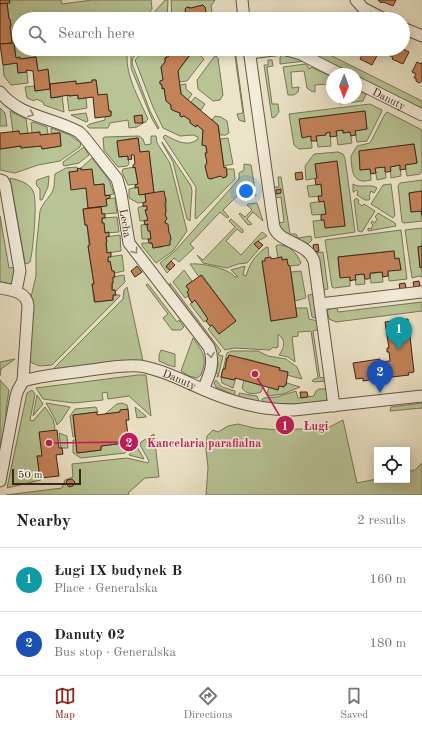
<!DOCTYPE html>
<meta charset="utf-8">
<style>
:root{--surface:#fff;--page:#f2f2f2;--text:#222;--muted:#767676;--line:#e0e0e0;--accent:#8f2418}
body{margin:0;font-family:"Old Standard TT",serif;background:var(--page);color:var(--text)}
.controls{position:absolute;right:12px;bottom:12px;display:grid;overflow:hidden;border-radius:0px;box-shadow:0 2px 10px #0003}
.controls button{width:36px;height:36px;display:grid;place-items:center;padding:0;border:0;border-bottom:1px solid var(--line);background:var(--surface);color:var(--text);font:20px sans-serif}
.compass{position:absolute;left:326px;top:68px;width:36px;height:36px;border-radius:50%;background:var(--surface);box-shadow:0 2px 10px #0003;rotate:181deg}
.scale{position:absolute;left:12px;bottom:10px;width:69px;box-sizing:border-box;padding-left:4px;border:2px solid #39271a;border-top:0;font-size:11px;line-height:14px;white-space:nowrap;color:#39271a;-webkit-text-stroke:3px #f3eddb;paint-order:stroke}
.you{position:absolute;left:246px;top:191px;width:14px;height:14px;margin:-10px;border:3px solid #fff;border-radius:50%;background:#1a73e8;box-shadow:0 0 0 6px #1a73e833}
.badge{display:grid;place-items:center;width:26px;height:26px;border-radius:50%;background:var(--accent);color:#fff;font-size:13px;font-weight:700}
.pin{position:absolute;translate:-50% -33px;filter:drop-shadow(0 1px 2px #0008)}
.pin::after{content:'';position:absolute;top:21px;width:14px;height:12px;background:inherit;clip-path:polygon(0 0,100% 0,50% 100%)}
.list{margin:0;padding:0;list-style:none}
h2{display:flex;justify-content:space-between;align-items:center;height:52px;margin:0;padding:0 16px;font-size:17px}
h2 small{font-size:13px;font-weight:400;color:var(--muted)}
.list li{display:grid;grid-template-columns:26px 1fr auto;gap:12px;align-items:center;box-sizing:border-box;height:64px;padding:0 16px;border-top:1px solid var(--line)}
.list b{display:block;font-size:15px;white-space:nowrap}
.list p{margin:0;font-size:13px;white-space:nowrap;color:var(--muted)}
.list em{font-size:13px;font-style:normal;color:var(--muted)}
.icon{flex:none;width:22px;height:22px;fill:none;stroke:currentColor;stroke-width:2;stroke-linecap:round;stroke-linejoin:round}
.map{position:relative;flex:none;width:422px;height:495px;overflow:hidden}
.search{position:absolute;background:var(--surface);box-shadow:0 2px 10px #0003;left:12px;right:12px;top:12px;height:44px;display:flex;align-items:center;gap:10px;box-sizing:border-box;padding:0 14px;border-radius:22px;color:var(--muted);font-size:15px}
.sheet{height:180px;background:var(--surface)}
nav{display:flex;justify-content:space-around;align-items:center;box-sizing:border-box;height:56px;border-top:1px solid var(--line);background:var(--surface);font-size:11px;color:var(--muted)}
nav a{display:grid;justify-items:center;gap:2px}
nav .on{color:var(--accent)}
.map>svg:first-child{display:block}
.green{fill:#b8c495;stroke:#787658}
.building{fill:#c5835a;stroke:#39271a}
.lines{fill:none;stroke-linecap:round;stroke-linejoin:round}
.minor-casing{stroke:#665646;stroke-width:13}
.minor{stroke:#f3eddb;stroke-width:11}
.oneway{stroke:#968a7a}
.labels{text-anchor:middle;stroke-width:3.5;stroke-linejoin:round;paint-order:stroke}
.street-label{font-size:11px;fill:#39271a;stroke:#f3eddb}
.leader{fill:none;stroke:#c2185b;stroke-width:1.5}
.callout-dot{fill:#c2185b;stroke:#f3eddb;stroke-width:1.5}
.mark-label{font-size:12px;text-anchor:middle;font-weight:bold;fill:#fff}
.callout-label{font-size:12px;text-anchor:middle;font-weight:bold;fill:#c2185b;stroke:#f3eddb;stroke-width:3.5;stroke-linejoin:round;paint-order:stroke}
</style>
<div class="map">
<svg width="422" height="495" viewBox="0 0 422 495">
<rect width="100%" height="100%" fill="#ece4c8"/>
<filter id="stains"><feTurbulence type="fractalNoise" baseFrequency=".005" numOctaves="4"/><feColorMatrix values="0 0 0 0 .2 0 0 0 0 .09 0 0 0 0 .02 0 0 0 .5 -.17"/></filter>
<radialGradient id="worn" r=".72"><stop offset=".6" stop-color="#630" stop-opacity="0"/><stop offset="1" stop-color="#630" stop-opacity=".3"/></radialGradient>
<g class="green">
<path d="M9,0H61L62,4L92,0H151L152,9L144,19H19V49H128C123,72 139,98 148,119L146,121V122L143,123L137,127L129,128L128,120L110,123L108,128H89L87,126L90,124L105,120V117L111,115V111H109L98,95L96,80H92V82L76,84V81L50,84L48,70L38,71L36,57L20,59L19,57L16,58L14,43H12L10,26H11L10,19H9L7,3L10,2Z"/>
<polygon points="165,0 168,0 167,19 148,19"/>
<polygon points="171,0 215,0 211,6 213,18 207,19 205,7 203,5 191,8 187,7 187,19 172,19"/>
<polygon points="131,49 141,49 133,58 132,63 150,111 159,128 158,129 152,119 131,68"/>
<path d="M145,49H172C172,55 167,55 165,58V62L161,67L163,80L160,81V84L162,85V88H164L166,101L171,105V109L180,113V116L181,117L184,116L190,120V123L196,126L197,125L203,130L202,145L206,146L207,163L205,166L208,178L212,179L214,177L221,176L223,178L226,177L227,175V169H234L235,179L196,219L195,218L196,187L163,137L165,135C175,140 187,148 198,139V137L193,135L180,136L163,128L153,107L135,60Z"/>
<polygon points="234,49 235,49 245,122 239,120 237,114 243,113"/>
<polygon points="298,49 318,49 422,101 422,110 356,78 356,74 349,74"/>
<polygon points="194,50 204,59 187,81 179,82 178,71"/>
<polygon points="285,53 305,61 280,64 280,57"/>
<polygon points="216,56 218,58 223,95 220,100 213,101 198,89 197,80 214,57"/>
<polygon points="268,60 272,60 273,66 267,67 272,104 278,104 279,112 275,117 272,118 264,65 268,65"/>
<polygon points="17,63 18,73 27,72 28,83 11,85 4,76 3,65"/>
<polygon points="305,64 308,66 308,68 310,69 311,67 332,77 332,90 328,91 327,84 315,85 315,92 311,91 307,88 304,71 291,72 292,88 299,87 298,92 294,95 288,95 283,67"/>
<polygon points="186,84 186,89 192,94 188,100 181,94 180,85"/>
<polygon points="34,86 35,91 50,89 51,98 60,97 60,96 62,95 64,112 44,105 43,102 36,99 34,101 27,98 25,87"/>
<polygon points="356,89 366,94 363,101 340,104 340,98 356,98"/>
<polygon points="67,95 69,95 69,96 78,95 78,98 86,98 87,108 69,111"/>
<polygon points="195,97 205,104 201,110 191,102"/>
<polygon points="370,104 382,110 382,111 367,141 357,142 355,131 367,129 365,111 300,119 302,137 311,136 312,147 312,148 299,149 294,145 289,114"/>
<polygon points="0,108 5,113 7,126 0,126"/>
<polygon points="10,111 26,119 28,133 20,134 19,131 13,132"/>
<path d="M387,112L422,130V170L420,174L407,176L405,165L417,163L414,144L359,151L360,170L370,169L371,180C352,185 352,171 351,156L357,146L370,143L385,114Z"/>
<polygon points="86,113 88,121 86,122 71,115"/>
<polygon points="215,116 221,117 227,121 229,133 226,135 220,135 218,125 212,120"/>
<polygon points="33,122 47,127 48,134 40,135 39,132 32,133 31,123"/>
<polygon points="51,128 70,135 81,143 80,147 60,161 38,165 15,173 0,170 0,145 1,149 21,146 21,148 41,146 42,149 61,146 60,133 51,133"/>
<polygon points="343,130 343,133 350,132 352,143 338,145 336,131"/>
<polygon points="330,132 331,146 318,147 316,136 326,135 326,133"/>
<polygon points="139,136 143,139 145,145 151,144 151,136 156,136 157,143 170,163 187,231 173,251 156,263 142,246 142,243 152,243 153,248 162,247 162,246 171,239 165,221 167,219 165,214 166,212 166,198 154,193 149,152 140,152 138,138 117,141 119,157 128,156 129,164 127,166 118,167 104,150 103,138 105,137"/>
<polygon points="228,138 233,164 224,166 220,139"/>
<polygon points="162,142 191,186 192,191 190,221 187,219 173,162 162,143"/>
<polygon points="84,147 89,155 79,163 64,166 63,165 63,162"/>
<polygon points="338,152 343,154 345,158 355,232 315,238 313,221 324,220 326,228 345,226 337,161 315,164 317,178 306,180 305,166 314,154"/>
<polygon points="92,158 109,180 114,194 105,196 104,184 94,185 81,170 81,168"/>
<polygon points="244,164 251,165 256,196 252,195 244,189 223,210 229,217 227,218 220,212 190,244 194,248 179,262 174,258 166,266 170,270 167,273 160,263 174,252 239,179 239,173 244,170"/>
<polygon points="400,165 401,176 391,178 390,167"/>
<path d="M77,167L78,171L69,172L71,189L86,188L88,208L83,209L85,225H87L89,245L88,246L94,284H92L94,302L113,300V295H120V296L52,365L40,366L32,363L30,360L29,344L30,301L36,276V250L40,211C42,204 47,200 51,194C55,189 54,181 55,174L66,168Z"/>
<polygon points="135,167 138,184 128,185 122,172 123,169"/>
<polygon points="385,167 386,178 377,180 375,168"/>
<polygon points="49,176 48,187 42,200 40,200 40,189 37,186 36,182 37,180"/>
<polygon points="278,177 281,177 290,234 296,234 298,238 311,236 312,240 307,245 280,230 278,223 284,222 281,197 275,198 272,187 279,187"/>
<path d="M10,178C19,180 29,183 33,191C38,199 33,252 30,262L27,264L25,263Z"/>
<polygon points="422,180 422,191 409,193 411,212 421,211 422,221 404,223 402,222 398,186 400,183"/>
<polygon points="321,184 322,196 309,197 307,186"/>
<path d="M353,184C361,189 370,183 377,188L374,193L371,191L369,196L370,197L369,200H365L357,195L358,191L356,190L354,192H353Z"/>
<polygon points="391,184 395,215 393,218 371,204 383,185"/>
<polygon points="138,187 139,194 145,194 146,202 138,203 129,198 129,189"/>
<polygon points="115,198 117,213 102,214 101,207 106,199"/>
<polygon points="356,198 359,200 358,203 362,206 364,204 375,211 362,232 358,231 354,200"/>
<polygon points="324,201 326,214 312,215 310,203"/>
<polygon points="257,203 263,221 253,212 247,219 252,224 248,225 239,214 240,213 245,217 252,210 247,205 248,204"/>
<polygon points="147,206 147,210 145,210 148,220 140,221 138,208 139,207"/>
<polygon points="378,213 395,223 396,226 368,231 368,228 371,229 373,225 371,223 372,221 375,223 377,219 375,217"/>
<polygon points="0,216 9,268 16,267 13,284 12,284 0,282"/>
<polygon points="117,217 119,232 105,233 104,223 102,223 102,218"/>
<polygon points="231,219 243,230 243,232 242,233 237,229 226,241 241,255 262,232 267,236 258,241 255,244 259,249 247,263 238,264 227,268 203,263 197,255 203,260 235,227 229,221"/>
<polygon points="148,224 148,231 150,231 151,239 142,239 141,227 141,225"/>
<polygon points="422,228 422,246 418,247 420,267 422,267 422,277 419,276 412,278 405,230"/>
<polygon points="401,230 407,279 389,281 388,271 401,269 399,258 395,259 394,251 338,257 340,277 350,277 350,286 334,288 332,287 325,240"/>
<polygon points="120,235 121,251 107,253 106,237"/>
<path d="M277,245C289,244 297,253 301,263L299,265L290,266L288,265L287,259L282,260V257L278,258L276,246Z"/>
<path d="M268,247L269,258L262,262L271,321L297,316L296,308H307L309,319L318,321L320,329L313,331L320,378L325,377L326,381L314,382L312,381L314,379L318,378L311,331L298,332V336L292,337L295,362L288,357L279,355C285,347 286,340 278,334V347L275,348L273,347L270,350L234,348L225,350L208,329L212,325L219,334L236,321L202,275L199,277L190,264C202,263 228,268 235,277H238L231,270L245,266L243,275L246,276C250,263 254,257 265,248Z"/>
<polygon points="323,252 328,289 322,290 313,253"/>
<polygon points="122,255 124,271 115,273 114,271 112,271 110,262 108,262 108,257"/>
<polygon points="184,270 192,281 186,286 189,290 187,292 189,295 185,298 173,282"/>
<polygon points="301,271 306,298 295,301 291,272"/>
<polygon points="382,272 383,282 371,283 370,274"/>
<polygon points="364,274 365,284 356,285 355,275"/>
<polygon points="124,275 125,282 116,291 115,290 112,290 113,277"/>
<polygon points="170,283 221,351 218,354 219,355 223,356 218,377 217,377 218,374 216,373 218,364 215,350 170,287"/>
<polygon points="148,284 177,322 179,320 184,327 181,330 172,330 163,318 168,314 146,285"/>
<polygon points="127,287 143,361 51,371 123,299 124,290"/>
<polygon points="315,294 318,318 315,318 312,317 308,295"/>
<polygon points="195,300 208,319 204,322 190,304"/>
<polygon points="422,302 422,311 336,322 329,319 327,310 337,307 338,312"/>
<path d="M193,338C203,352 208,358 201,375L197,378L189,376L181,371Z"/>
<polygon points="161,350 175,354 175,367 168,365 159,361 159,355"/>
<polygon points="232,351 258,351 268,356 286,359 297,367 302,379 287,375 288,372 279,370 280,368 247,359 227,358 225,369 223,369 221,377 234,380 235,378 236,378 233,388 222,383 221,378 227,353"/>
<polygon points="15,359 1,369 0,376 0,362"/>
<polygon points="138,375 146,375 151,416 129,396 108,399 107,392 102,393 103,400 74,403 43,399 36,388"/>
<polygon points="0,380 9,390 6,410 6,431 0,453"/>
<polygon points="216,380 222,387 235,391 235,394 234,395 216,387 214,383"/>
<path d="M244,380L263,386L261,392C254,395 246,394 242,388Z"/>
<polygon points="287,383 300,387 283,394 268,396 268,393 266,393 268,391 269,387 278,390 279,386 284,387"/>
<polygon points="319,389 325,389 328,391 328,399 324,401 297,404 263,403 262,399 264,398 277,397 296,391 298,398 314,396 316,391"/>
<polygon points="32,390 35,394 30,420 33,421 45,407 53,419 55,428 42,456 37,456 41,480 7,488 27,393"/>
<polygon points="239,393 257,396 259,401 259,402 239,397"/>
<polygon points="37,395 43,404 33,416"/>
<path d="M46,403L70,407C65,414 63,420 57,425L55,419Z"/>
<polygon points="122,403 127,405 128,409 120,412 105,414 117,404"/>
<polygon points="422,403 422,408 390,411 391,407"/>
<polygon points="96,407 98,412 73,415 75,437 73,437 70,416 75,409"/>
<polygon points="135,407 146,416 146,417 137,418"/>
<polygon points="343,420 357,483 377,479 377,480 407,480 407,472 415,470 422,463 422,495 206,495 208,468 206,449 207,436 213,430 218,432 228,426 238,424 254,428 278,430 301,429 320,432"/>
<polygon points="59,433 67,436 68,448 61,448"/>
<polygon points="154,434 159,477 145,478 128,493 129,495 6,495 62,488 65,480 73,477 72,464 127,458 148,463 149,461 140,445 141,442"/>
<polygon points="73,440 76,440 77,453 101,450 101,446 132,442 131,446 125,453 81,458 73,453"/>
<polygon points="136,445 144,459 129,455"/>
</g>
<g class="building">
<polygon points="0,0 9,0 10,3 0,4"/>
<polygon points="378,0 396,0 393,6 386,3 382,2 381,3"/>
<polygon points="7,3 9,19 10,19 11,26 10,26 12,43 0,44 0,4"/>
<polygon points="203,5 205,7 207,19 187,19 185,9 187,7 191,8"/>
<polygon points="14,43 16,58 20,57 20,59 36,57 38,71 48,69 50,89 35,91 33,71 26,70 27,72 18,73 17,63 3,65 0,44"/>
<polygon points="172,49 194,49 178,71 181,94 218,125 224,168 226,167 227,175 226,177 223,178 221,176 210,179 208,178 205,166 207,163 205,153 207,153 206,146 202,145 203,130 197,125 196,127 190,123 190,120 184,116 181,117 180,116 180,113 172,110 171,109 171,105 166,101 164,88 162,89 162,85 160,84 160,81 163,80 161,67 165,62 165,58 168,57 172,51"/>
<polygon points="365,49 380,50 372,65 360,59"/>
<polygon points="391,49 403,49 409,52 403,64 392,59 393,57 388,55"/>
<polygon points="417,62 421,64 422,62 422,81 419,83 416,81 416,78 414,78 416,74 412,72"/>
<polygon points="92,80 96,80 98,95 107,94 109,111 111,111 111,116 95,118 93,97 78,99 78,95 69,96 69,95 51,98 50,84 76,81 76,84 92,82"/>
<polygon points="365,111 367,129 355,131 356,135 351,136 350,132 343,133 343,130 336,131 337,136 330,137 330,132 326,133 326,135 316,136 317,141 311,141 311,136 302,138 299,119"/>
<polygon points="142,115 143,123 135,123 134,116"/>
<polygon points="19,131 20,134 40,132 40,135 60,133 61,146 42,149 41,146 21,148 21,146 0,149 0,133"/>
<polygon points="138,138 140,152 149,151 154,193 139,195 138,187 135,188 135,185 138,184 135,167 133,168 133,165 135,164 134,155 131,155 132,159 128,160 128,156 119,157 117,141"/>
<polygon points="414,144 417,163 405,165 406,169 400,170 400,165 390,167 391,171 388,172 385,172 385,167 375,168 376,173 371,174 370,169 360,170 359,151"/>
<polygon points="337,161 345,226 325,228 324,220 321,220 321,215 326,214 324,201 319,202 318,196 322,196 321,184 316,185 315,179 317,178 315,164"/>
<polygon points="81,168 81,170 92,169 94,185 104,184 105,196 110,195 110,198 106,199 107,206 88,208 86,188 71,190 69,172 78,171 77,169"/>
<polygon points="302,172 303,179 296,180 295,173"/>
<polygon points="281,189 281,193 276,194 276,190"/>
<polygon points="164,191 166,202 165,204 166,212 165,214 167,219 165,221 165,223 168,224 169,233 170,234 171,239 170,241 170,245 153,248 152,243 149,243 148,239 151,239 150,231 148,231 147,226 148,224 145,225 144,221 148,220 145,210 147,210 147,206 143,206 143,203 146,202 145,194"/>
<polygon points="422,191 422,215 421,211 411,212 409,193"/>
<polygon points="101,207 102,214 105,214 105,218 102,218 102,223 104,223 105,233 109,232 109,236 106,237 107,242 106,242 107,253 111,252 111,257 108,257 108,262 110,261 112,271 114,271 115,277 113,277 113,283 112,283 112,290 115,290 116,295 113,295 113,300 95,302 92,284 94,284 88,246 90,245 87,225 85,225 83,209"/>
<polygon points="258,241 263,245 259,249 254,244"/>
<polygon points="318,244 319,251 314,252 313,245"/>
<polygon points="422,246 422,267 420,268 418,247"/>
<polygon points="394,251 395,259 399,258 401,270 388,271 388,276 383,277 382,272 370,273 370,278 368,279 365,279 364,274 355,275 356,280 353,280 350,281 350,277 340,278 338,257"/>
<polygon points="271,257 271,259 282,257 282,260 287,259 288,265 290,266 297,317 271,321 262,261 265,261 265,258"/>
<polygon points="171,261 175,265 170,270 166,267"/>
<polygon points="137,266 142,272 135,277 131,271"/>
<polygon points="201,275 236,321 219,334 212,325 210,326 206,321 208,319 195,300 192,303 188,296 189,295 187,292 189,290 186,286"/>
<polygon points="419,281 420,286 414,287 413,282"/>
<polygon points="405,283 406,288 400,289 399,284"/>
<polygon points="408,319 414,372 408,373 409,375 392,377 392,375 382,376 383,378 363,381 363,378 356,379 353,363 380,359 380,362 390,361 389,352 387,352 387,348 389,348 385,322"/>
<polygon points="229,355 280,368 279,370 288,372 286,385 285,385 284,387 279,386 278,390 235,378 234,380 221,377 223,369 225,369 227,358 228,358"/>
<polygon points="300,392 307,392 308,397 301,398"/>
<polygon points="128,409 129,420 126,420 128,435 131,435 132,442 101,446 101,450 77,453 73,415 97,412 97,415 120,412 120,410"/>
<polygon points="57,430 59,448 62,448 63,454 56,455 59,476 40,478 37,456 42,456 39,432"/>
<polygon points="72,479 75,482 73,486 69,487 66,484 67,480"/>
</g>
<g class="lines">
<defs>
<g id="minor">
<polyline points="242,0 244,19"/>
<polyline points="356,0 363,8 384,19"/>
<polyline points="403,28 422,36"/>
<path d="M249,49L274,227C279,243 307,242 314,261L334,406"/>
<polyline points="283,49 301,54 340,74"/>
<polyline points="249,53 282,49"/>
<path id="s1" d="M356,82L422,115"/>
<path id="s2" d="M0,92C20,117 52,117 79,132L84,137L117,179L121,194L129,243L209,347C215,362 210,375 203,389"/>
<polyline points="0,180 3,181 5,185 20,271 16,291"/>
<path d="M0,288C12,290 27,292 28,306L23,381L18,390L16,396L0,481"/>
<polyline points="320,304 422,292"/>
<path id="s3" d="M23,381C43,375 63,374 83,371C101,369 122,364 140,366C165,370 191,385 214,394C241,405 265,410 294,410L422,396"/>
</g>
</defs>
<use href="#minor" class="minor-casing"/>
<use href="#minor" class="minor"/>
</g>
<defs><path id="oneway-chevron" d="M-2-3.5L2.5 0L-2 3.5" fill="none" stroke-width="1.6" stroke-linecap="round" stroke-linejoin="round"/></defs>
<g class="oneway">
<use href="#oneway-chevron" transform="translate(31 114) rotate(23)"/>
<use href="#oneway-chevron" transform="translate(135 251) rotate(54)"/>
<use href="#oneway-chevron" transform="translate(211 355) rotate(81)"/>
</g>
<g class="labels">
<g class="street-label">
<text dy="4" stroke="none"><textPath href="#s1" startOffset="37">Danuty</textPath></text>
<text dy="4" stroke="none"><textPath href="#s2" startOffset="195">Lecha</textPath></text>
<text dy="4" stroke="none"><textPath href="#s3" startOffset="160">Danuty</textPath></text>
</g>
</g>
<path class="leader" d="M255 374L285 425M49 443L129 442"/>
<g class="callout-dot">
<circle cx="255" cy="374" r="4"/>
<circle cx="49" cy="443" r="4"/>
<circle cx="285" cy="425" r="10"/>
<circle cx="129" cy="442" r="10"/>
</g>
<g class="mark-label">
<text x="285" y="430">1</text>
<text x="129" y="447">2</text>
</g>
<g class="callout-label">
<text x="316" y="430">Ługi</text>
<text x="204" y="447">Kancelaria parafialna</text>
</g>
<rect width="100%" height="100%" filter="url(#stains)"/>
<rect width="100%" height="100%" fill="url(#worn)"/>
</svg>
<div class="controls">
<button><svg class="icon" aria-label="locate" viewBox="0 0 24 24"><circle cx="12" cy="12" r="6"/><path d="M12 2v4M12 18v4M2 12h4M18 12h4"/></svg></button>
</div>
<svg class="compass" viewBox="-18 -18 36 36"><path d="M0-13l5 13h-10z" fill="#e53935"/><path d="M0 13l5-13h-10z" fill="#767676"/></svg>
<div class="scale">50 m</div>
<div class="you"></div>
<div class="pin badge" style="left:399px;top:350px;background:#0f9aa8">1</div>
<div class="pin badge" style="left:380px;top:393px;background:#1a4fb4">2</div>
<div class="search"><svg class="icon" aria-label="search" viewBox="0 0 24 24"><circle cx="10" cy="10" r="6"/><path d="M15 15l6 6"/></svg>Search here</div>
</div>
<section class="sheet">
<h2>Nearby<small>2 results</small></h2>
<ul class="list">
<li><span class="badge" style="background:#0f9aa8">1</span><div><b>Ługi IX budynek B</b><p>Place · Generalska</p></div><em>160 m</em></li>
<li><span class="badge" style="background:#1a4fb4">2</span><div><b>Danuty 02</b><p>Bus stop · Generalska</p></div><em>180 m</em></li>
</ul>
</section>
<nav>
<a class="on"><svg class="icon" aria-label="map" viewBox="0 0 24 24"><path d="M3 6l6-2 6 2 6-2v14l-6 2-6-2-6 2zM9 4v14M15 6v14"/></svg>Map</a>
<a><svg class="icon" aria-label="directions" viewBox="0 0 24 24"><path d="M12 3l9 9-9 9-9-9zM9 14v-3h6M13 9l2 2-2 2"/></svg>Directions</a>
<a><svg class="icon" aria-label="saved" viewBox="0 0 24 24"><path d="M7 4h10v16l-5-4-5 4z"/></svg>Saved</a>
</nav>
